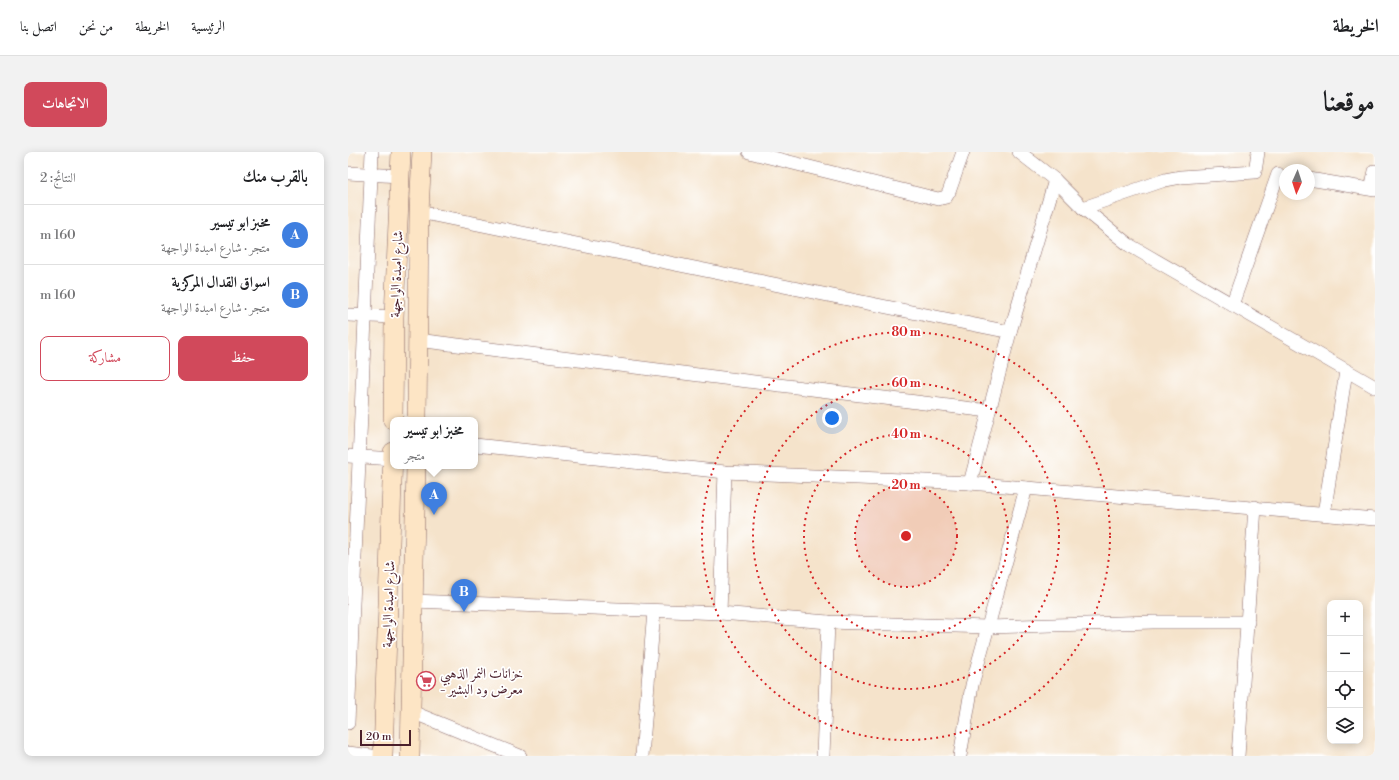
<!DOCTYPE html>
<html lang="ar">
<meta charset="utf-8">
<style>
:root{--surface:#fff;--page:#f2f2f2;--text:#202124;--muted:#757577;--line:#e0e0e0;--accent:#d1495b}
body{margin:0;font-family:"Libre Bodoni",Amiri,serif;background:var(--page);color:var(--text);direction:rtl}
.controls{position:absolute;right:12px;bottom:12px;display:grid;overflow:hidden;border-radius:8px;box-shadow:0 2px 10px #0003}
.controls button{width:36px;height:36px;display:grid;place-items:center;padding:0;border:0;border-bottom:1px solid var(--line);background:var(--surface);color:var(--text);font:20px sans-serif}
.compass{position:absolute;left:931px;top:12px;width:36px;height:36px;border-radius:50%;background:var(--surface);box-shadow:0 2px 10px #0003;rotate:183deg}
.scale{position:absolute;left:12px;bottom:10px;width:51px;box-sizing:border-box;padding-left:4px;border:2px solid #4a1f2b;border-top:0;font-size:11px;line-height:14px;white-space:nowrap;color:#4a1f2b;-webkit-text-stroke:3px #fff;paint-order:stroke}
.you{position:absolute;left:484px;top:266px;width:14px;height:14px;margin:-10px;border:3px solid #fff;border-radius:50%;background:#1a73e8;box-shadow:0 0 0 6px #1a73e833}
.badge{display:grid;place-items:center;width:26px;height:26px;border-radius:50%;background:var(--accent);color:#fff;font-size:13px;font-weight:700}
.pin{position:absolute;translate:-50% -33px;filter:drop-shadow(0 1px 2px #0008)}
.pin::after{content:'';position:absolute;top:21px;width:14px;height:12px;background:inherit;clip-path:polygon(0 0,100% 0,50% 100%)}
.popup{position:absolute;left:42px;top:265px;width:88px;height:52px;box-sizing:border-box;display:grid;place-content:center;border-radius:8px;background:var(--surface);filter:drop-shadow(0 1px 3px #0005);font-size:13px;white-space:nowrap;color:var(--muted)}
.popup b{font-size:15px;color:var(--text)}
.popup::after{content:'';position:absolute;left:50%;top:100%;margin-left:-8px;border:8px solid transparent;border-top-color:var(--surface)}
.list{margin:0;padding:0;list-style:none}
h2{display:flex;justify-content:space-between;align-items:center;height:52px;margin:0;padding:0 16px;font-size:17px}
h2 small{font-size:13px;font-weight:400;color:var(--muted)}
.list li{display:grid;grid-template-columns:26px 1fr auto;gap:12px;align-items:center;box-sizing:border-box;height:60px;padding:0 16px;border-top:1px solid var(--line)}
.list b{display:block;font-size:15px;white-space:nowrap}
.list p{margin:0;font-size:13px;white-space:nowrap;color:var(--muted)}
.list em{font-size:13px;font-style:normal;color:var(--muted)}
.actions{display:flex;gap:8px;padding:12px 16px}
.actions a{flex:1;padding:9px 0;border:1px solid var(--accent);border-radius:8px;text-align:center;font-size:14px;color:var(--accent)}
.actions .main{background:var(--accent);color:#fff}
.icon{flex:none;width:22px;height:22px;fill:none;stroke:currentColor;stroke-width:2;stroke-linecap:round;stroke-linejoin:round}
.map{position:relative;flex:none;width:1027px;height:604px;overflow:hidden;direction:ltr;border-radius:8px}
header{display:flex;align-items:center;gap:24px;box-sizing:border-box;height:56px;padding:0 20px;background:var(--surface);border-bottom:1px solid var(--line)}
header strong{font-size:19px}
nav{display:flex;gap:22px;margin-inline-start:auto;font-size:14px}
.intro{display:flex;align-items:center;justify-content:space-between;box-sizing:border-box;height:96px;padding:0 24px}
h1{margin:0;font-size:28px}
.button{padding:10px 18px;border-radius:8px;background:var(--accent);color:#fff;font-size:14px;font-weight:700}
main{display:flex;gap:24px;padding:0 24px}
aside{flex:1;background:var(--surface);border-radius:8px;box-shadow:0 2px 10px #0003}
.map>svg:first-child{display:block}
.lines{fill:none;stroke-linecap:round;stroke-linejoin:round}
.street-casing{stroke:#866463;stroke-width:14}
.secondary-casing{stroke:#866463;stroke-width:20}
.street{stroke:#fff;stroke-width:13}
.secondary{stroke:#fde5c5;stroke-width:19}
.ring{fill:none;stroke:#d62828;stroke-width:2;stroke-dasharray:2 4}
.labels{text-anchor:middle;stroke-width:3.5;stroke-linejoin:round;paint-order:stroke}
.street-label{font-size:14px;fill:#4a1f2b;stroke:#fff}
.poi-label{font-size:14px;fill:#4a1f2b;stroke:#fff;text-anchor:start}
.centre{fill:#d62828;stroke:#fff;stroke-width:2}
.ring-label{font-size:12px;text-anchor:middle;font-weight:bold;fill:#d62828;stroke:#fff;stroke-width:3.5;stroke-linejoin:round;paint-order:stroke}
</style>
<header>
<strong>الخريطة</strong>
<nav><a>الرئيسية</a><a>الخريطة</a><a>من نحن</a><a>اتصل بنا</a></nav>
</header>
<div class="intro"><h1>موقعنا</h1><a class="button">الاتجاهات</a></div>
<main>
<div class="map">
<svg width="1027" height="604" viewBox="0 0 1027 604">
<rect width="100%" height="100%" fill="#fff"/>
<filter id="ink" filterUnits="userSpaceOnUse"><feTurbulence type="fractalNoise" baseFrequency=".025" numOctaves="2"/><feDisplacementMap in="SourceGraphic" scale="8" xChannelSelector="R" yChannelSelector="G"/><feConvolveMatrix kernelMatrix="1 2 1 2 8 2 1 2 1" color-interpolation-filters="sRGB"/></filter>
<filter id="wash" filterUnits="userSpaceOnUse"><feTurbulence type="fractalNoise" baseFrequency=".012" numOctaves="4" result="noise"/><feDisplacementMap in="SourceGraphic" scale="16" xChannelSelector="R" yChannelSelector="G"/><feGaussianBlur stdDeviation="0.9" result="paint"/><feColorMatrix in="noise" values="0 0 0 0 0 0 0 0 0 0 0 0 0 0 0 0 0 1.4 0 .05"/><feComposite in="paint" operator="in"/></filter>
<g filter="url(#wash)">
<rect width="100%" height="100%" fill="#f5e3cb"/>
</g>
<g filter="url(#ink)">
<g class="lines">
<defs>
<g id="street">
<polyline points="401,0 590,47 598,45 601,40 615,0"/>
<polyline points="671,0 707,28 735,56 781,93 1027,235"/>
<polyline points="0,21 52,24"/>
<polyline points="961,27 1027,38"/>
<polyline points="1023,37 1027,19"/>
<polyline points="735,56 817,28 833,25 907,20 910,0"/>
<polyline points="71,60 662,180"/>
<polyline points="884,153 930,22"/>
<polyline points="0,163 46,165"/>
<polyline points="69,188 641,259"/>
<polyline points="127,293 377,320 622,331 1027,367"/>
<polyline points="0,304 45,307"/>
<polyline points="622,331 662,180 707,28"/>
<polyline points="976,362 998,219"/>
<polyline points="65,449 372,461 480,470 640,475 805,470 900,470"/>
<polyline points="372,461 377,320"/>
<polyline points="64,560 172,604"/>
<polyline points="0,571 24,0"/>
<polyline points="0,601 24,604"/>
<polyline points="294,604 306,459"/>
<polyline points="475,604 480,470"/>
<polyline points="612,604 624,533 678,336"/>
<polyline points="890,604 907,355"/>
</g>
<g id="secondary">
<polyline points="45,268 46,165 53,0"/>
<polyline points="69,268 71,60 74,0"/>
<polyline points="35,604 45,300"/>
<polyline points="62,604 68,314"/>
</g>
</defs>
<use href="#street" class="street-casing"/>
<use href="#secondary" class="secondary-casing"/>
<use href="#street" class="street"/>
<use href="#secondary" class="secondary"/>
</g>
</g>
<circle cx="558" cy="384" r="51" fill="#d62828" fill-opacity=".12"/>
<g class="ring">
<circle cx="558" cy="384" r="51"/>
<circle cx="558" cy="384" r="102"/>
<circle cx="558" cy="384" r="153"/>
<circle cx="558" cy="384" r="204"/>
</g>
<defs>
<symbol id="supermarket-ring" viewBox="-11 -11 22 22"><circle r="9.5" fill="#fff" stroke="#d1495b" stroke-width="1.5"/><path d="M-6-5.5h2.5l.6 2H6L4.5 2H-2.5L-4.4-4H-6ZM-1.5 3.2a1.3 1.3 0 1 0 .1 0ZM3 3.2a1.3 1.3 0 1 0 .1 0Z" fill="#d1495b"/></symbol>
</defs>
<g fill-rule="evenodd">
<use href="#supermarket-ring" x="67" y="518" width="22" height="22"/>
</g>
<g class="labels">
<g class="street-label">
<text transform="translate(48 122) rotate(-88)" y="5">شارع امبدة الواجهة</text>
<text transform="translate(40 452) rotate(-88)" y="5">شارع امبدة الواجهة</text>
</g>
<g class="poi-label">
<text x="92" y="526">خزانات النمر الذهبي<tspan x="92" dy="16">- معرض ود البشير</tspan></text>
</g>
</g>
<circle cx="558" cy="384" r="6" class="centre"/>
<g class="ring-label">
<text x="558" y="184">80 m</text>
<text x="558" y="235">60 m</text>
<text x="558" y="286">40 m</text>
<text x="558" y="337">20 m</text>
</g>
</svg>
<div class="controls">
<button>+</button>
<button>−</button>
<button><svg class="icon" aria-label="locate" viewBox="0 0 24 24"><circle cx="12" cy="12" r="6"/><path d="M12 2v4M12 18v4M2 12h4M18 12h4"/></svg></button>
<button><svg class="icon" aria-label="layers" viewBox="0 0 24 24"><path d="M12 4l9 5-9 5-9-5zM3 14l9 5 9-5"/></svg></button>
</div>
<svg class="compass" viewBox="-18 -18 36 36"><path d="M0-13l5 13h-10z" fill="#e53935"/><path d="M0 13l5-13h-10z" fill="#757577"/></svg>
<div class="scale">20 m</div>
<div class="you"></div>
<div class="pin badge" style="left:86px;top:363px;background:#3f7fe0">A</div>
<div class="popup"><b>مخبز ابو تيسير</b>متجر</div>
<div class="pin badge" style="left:116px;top:460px;background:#3f7fe0">B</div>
</div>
<aside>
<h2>بالقرب منك<small>النتائج: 2</small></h2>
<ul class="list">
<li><span class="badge" style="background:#3f7fe0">A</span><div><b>مخبز ابو تيسير</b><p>متجر · شارع امبدة الواجهة</p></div><em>160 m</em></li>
<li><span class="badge" style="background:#3f7fe0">B</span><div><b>اسواق القدال المركزية</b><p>متجر · شارع امبدة الواجهة</p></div><em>160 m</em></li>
</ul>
<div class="actions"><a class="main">حفظ</a><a>مشاركة</a></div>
</aside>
</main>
